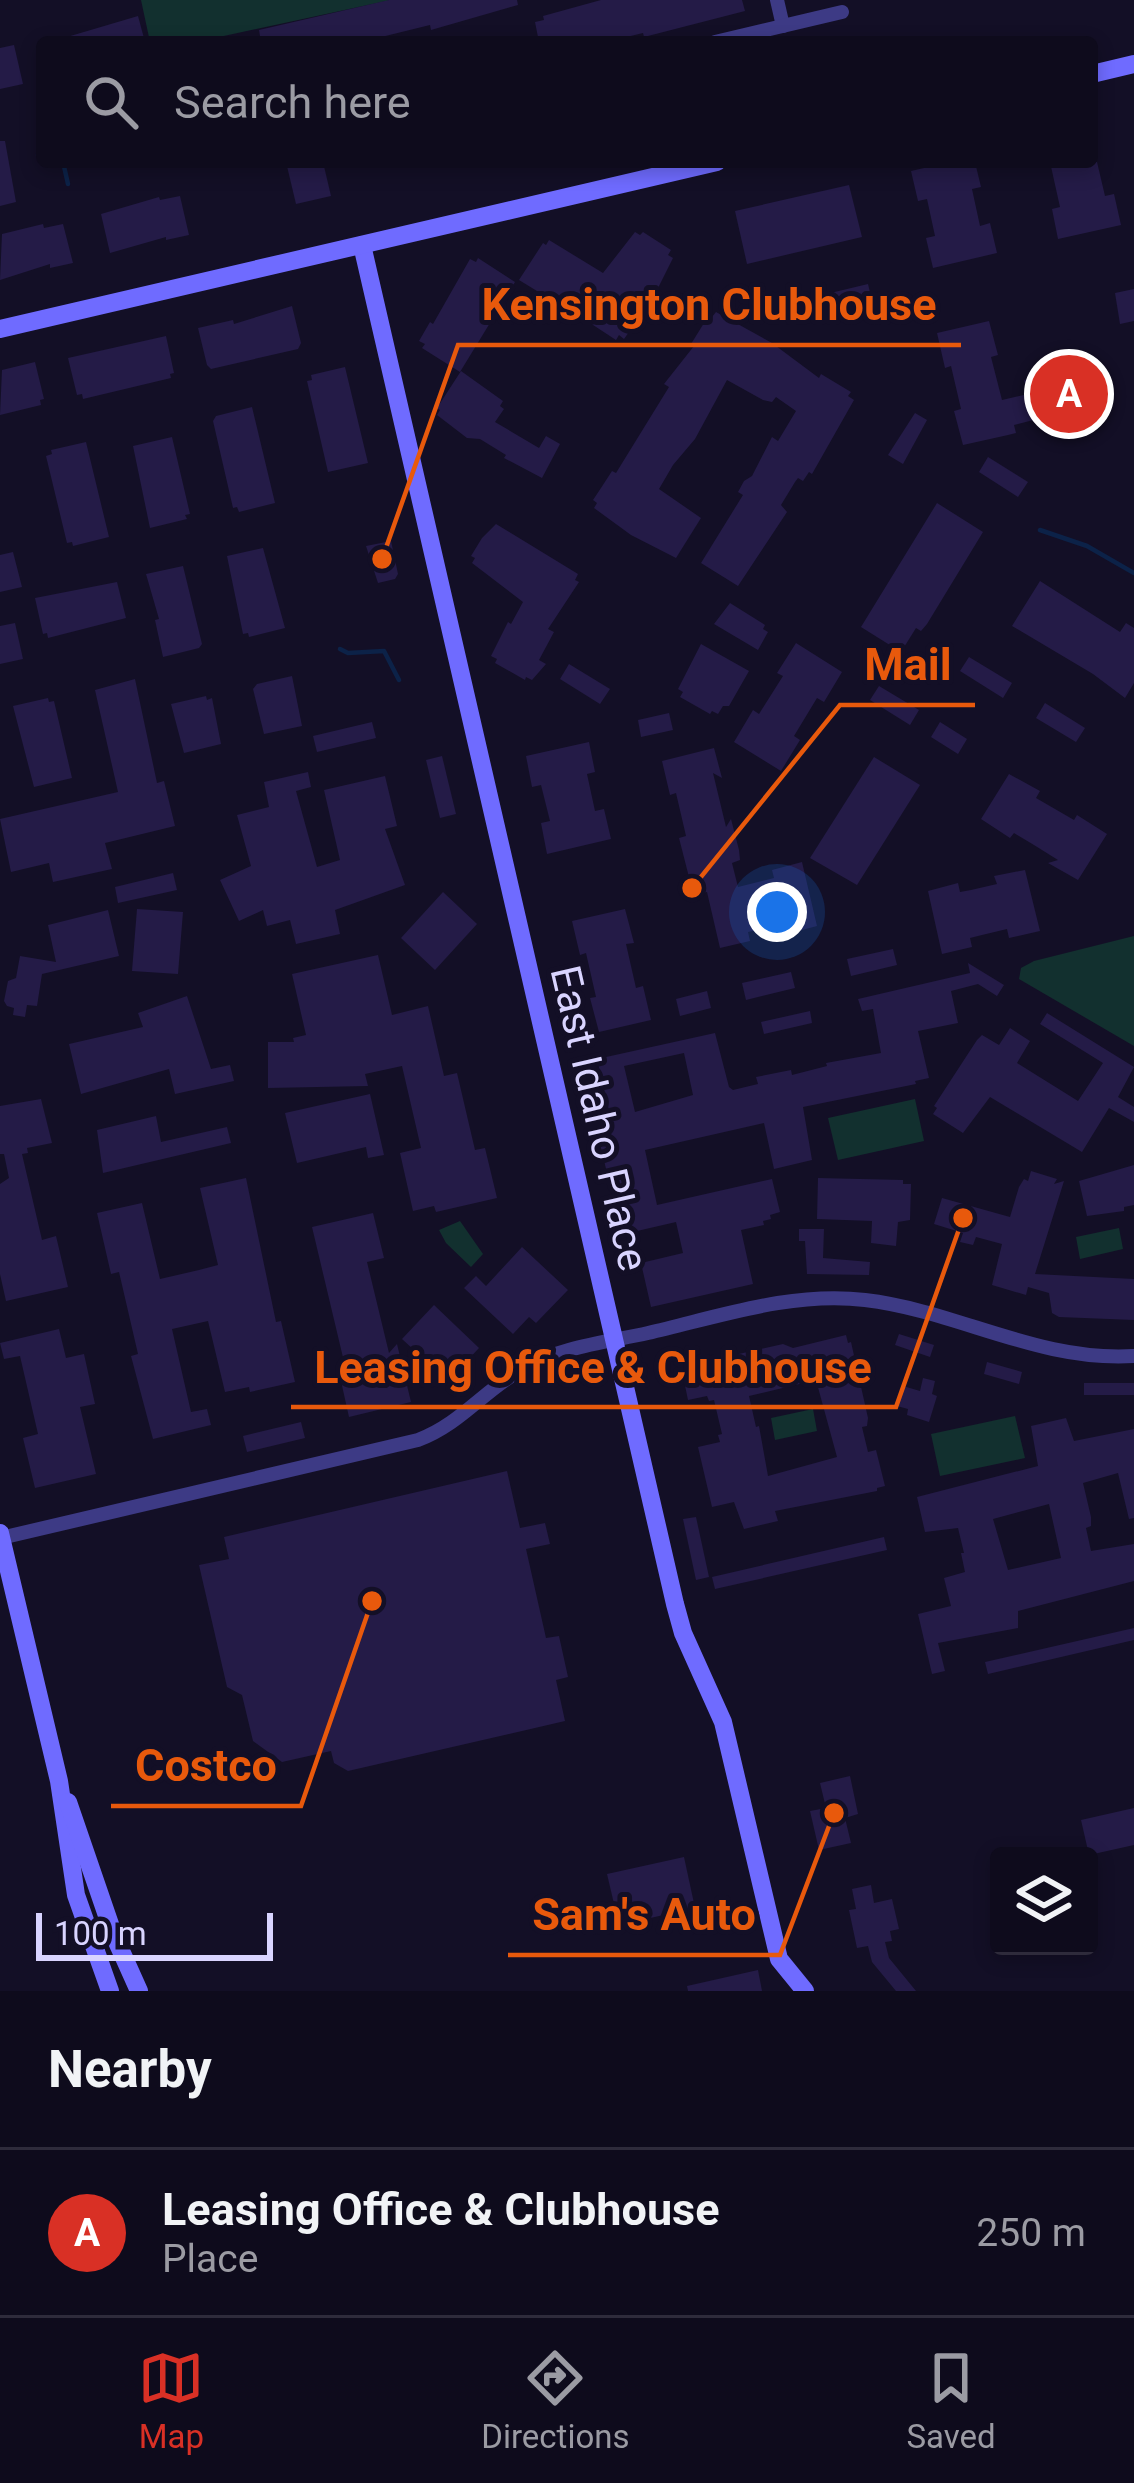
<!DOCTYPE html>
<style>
:root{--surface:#0e0b1c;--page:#1c1929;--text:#f1f3f6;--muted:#9b9ba3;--line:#2e2b3b;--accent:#d93025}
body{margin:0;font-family:Roboto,sans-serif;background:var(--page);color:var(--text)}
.controls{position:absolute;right:36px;bottom:36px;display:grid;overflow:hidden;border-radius:12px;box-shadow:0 6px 18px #0003}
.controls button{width:108px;height:108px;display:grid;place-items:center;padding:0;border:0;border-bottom:3px solid var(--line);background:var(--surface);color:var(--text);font:60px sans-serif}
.scale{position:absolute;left:36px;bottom:30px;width:237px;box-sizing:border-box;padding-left:12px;border:6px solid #d9d4ff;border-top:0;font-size:33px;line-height:42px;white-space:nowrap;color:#d9d4ff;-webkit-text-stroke:9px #130f26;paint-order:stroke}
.you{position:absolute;left:777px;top:912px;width:42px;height:42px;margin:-30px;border:9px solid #fff;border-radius:50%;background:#1a73e8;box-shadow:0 0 0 18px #1a73e833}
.badge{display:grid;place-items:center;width:78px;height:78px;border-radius:50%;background:var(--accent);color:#fff;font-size:39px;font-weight:700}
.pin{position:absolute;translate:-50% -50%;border:6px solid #fff;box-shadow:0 3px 12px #0006}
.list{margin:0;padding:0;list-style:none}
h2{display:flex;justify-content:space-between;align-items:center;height:156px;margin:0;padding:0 48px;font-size:51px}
h2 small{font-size:39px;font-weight:400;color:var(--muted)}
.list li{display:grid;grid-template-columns:78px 1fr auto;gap:36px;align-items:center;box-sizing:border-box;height:168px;padding:0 48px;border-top:3px solid var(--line)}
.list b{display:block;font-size:45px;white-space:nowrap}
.list p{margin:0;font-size:39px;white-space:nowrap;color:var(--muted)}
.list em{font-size:39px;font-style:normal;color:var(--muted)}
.icon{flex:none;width:66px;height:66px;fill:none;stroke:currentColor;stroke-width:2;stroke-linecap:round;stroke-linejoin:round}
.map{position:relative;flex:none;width:1134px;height:1991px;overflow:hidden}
.search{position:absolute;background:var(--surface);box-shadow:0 6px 18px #0003;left:36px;right:36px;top:36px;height:132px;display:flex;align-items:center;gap:30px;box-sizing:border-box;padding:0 42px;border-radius:12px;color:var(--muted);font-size:45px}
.sheet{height:324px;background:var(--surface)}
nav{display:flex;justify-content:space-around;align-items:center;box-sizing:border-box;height:168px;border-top:3px solid var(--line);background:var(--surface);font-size:33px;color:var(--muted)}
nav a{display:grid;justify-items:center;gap:6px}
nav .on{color:var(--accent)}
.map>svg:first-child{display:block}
.green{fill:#12302f}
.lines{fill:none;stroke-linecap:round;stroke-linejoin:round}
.stream{stroke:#0c2248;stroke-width:4.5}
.building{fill:#241b47;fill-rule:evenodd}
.street{stroke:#3d3a85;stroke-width:14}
.secondary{stroke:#6f6bff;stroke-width:18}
.labels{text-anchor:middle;stroke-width:10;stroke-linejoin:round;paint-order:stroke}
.street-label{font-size:42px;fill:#d9d4ff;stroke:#130f26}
.leader{fill:none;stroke:#e8590c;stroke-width:4.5}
.callout-dot{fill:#e8590c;stroke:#130f26;stroke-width:4.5}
.callout-label{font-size:45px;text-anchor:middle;font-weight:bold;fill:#e8590c;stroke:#130f26;stroke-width:10;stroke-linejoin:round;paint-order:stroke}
</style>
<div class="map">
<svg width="1134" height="1991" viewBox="0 0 1134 1991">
<rect width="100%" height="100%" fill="#130f26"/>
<g class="green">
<polygon points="141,0 391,0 196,42 150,42"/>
<polygon points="1134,936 1134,1046 1019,979 1021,968 1034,961"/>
<polygon points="915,1099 924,1141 838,1160 828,1118"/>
<polygon points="460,1221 483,1254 471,1267 446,1243 439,1230"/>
<polygon points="1119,1228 1123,1249 1080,1259 1076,1237"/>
<polygon points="813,1409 817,1431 775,1440 771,1418"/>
<polygon points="1015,1416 1025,1458 940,1476 931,1434"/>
</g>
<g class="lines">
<g class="stream">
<polyline points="38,155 42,154"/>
<polyline points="63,162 68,184"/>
<polyline points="1040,530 1087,546 1134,573"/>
<polyline points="340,649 348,653 384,651 399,680"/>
</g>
</g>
<g class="building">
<polygon points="389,0 517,0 518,5 431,30 430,25 361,42 261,42 259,30"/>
<polygon points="601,0 742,0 745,11 644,37 643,33 606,42 539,42 535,22 544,20 543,16"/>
<polygon points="138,16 145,42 67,42 67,37"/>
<polygon points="14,45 23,84 0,89 0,48"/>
<polygon points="0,141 5,141 16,202 0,206"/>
<polygon points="286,162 323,162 331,196 296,204"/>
<polygon points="950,162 975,162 981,187 972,189 980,226 990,223 997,253 933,268 926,238 935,236 927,199 918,201 911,171"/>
<polygon points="1050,162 1097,162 1105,196 1114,194 1121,225 1058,239 1052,209 1060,207"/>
<polygon points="849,185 862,237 747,264 735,211"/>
<polygon points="180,196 189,235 166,240 166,237 110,253 101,214 159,197 160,200"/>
<polygon points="43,224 44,228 63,224 73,263 50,268 50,264 0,280 2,234"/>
<polygon points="635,232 640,235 643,232 671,250 668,255 673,258 653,298 624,339 619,335 616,340 587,321 590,318 568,302 566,305 555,302 519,280 543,243 546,245 549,240 603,273"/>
<polygon points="478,258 515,282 460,372 422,348 425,344 419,341 430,322 433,324 470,259 476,262"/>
<polygon points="868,284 872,301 826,312 822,295"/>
<polygon points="1134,289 1134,321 1120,324 1115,293"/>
<polygon points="292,306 301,343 298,349 211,369 207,365 198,328 233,320 234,324"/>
<polygon points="716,312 772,343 819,378 821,374 851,392 848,396 854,400 812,474 809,472 803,481 798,478 795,482 781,505 787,512 738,586 701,563 743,495 738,492 744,481 752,476 772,437 778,441 796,411 776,397 772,402 763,400 727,380 695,439 673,465 659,489 701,518 676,558 631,535 594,508 597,503 593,500 601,488 612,471 616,473 669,387 664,384 694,346 691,344 709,315 712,317"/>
<polygon points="989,321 998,355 991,357 1002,400 1028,394 1024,380 1103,364 1111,398 1106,399 1109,412 1091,417 1088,406 1014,425 1016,433 1008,435 963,445 954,411 961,409 951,366 945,368 937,333"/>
<polygon points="166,336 174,373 170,374 171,378 83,399 82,394 77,395 68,358"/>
<polygon points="35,362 44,399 40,400 41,405 0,415 2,370"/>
<polygon points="345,367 368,463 328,472 307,381 312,380 311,375"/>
<polygon points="461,371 503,401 500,406 504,409 495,422 539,448 546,436 560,444 542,478 504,458 506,455 480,439 467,438 437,415 440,410 437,408"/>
<polygon points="252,407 275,503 239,512 237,507 233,508 213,421 216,416"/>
<polygon points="915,413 927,420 903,464 888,455"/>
<polygon points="172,437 190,514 185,515 187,519 150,528 133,446"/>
<polygon points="86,442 109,537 73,546 72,542 67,543 46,456 52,454 51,450"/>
<polygon points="988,457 1028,482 1018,497 979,472"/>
<polygon points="937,503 983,532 927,624 921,631 916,628 901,652 861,627"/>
<polygon points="496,524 578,574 575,580 579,582 548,629 554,632 539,660 546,664 532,680 526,677 525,680 495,663 497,659 491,656 508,622 511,624 523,602 472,563 475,558 471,556 482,538"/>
<polygon points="391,541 398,574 395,579 378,583 366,546"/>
<polygon points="263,548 285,628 249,637 248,633 243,634 227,556"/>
<polygon points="13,552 22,587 0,592 0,555"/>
<polygon points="183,566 202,644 199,648 163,657 155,620 159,619 146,574"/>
<polygon points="1040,581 1120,632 1126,623 1134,628 1134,683 1125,698 1093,674 1012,626"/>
<polygon points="117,582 126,618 48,638 47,633 43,634 35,598"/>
<polygon points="730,603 765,625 763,629 768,632 758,650 714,624"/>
<polygon points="15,623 23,659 0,664 0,626"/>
<polygon points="796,643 842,672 824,702 817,698 794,736 800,740 781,771 734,742 753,710 759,714 783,676 777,673"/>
<polygon points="701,644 749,671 729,706 723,706 718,714 712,711 710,714 680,697 683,692 678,689"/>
<polygon points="969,657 1012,683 1003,698 960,671"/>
<polygon points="569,664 610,689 600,704 560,679"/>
<polygon points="292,676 302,726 264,734 253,689 257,684"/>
<polygon points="135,679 157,783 164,781 175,826 105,843 112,869 53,882 49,863 11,872 0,819 118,792 95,690"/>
<polygon points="879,686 919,710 910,725 870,700"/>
<polygon points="206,696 207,700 212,698 221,744 184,753 171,704"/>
<polygon points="48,698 49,702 54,701 72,778 34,787 13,706"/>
<polygon points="1045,703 1085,728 1076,742 1036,718"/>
<polygon points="669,713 673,730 641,737 638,720"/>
<polygon points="372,722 376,738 317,752 313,736"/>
<polygon points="940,722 967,739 958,754 931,737"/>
<polygon points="589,742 595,772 587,774 595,811 604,809 611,839 547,854 541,823 550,821 541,785 532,787 526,756"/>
<polygon points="714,748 722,778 713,773 726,827 731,819 739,850 740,860 732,863 738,887 774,878 772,870 802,862 817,926 787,934 785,924 748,932 750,941 720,948 707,892 689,896 685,882 690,881 679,838 686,836 676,793 670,795 662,761"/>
<polygon points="442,756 456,814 440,818 426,760"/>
<polygon points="874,757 920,785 857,885 810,858"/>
<polygon points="308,772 311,787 296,791 317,867 340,860 324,790 385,776 397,826 385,829 405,885 335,910 340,934 296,944 290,920 267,926 263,910 239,921 220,880 251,866 237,815 269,807 264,782"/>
<polygon points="1009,774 1040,791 1036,798 1074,820 1077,815 1107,834 1078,880 1048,863 1058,860 1034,845 1014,833 1010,838 981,819"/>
<polygon points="1025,870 1040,931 1009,938 1007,929 982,935 970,938 972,947 942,954 928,891 958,883 960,892 971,890 997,884 994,876"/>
<polygon points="173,873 177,890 118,903 115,887"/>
<polygon points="443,892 477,924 435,970 401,938"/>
<polygon points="137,909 183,912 178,974 132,971"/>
<polygon points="625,909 634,943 626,944 636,988 643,986 651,1020 599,1032 590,998 596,997 586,953 580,955 572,921"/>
<polygon points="108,910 119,956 42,974 37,1006 27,1005 25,1017 13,1015 14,1008 7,1006 4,1001 8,981 16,978 20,956 56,962 48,925"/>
<polygon points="893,949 897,965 851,976 847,959"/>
<polygon points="378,955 392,1015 428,1006 444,1076 457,1073 475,1150 485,1148 497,1198 436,1212 434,1206 413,1211 400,1153 421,1148 402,1066 365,1074 368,1086 268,1088 268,1042 294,1042 293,1038 306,1035 292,974"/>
<path d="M968,963L1004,985L997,996L978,984L951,991L958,1023L918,1031L929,1078L915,1081L916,1084L803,1107L812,1160L774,1169L764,1123L645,1150L657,1205L772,1179L780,1212L770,1215L771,1219L763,1221L764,1225L741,1230L753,1284L651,1307L641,1263L683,1253L676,1222L624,1234L620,1226L598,1136L601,1135L599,1126L612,1123L597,1059L715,1033L729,1087L733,1090L758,1084L756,1077L791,1070L792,1075L827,1066L826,1063L881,1053L873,1009L862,1011L858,999L970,973ZM684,1053L693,1095L635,1112L624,1066Z"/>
<polygon points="791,972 795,988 746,1000 742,983"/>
<polygon points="707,991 711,1008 680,1016 676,999"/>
<polygon points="187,996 211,1069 230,1065 234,1081 175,1094 169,1069 81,1094 69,1044 143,1027 138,1013"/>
<polygon points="810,1011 812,1023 764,1034 761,1022"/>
<polygon points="1047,1013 1134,1067 1118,1097 1134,1107 1134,1122 1109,1108 1082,1152 990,1097 963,1133 933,1114 937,1108 934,1106 977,1040 982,1035 999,1045 1010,1028 1030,1041 1017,1063 1078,1101 1103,1063 1040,1024"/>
<polygon points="370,1094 384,1155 368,1158 366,1147 297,1163 285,1113"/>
<polygon points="41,1099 52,1143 27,1148 28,1153 22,1154 42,1240 56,1236 68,1287 6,1301 0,1274 0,1184 9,1178 4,1154 0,1154 0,1106"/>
<polygon points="156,1116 161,1142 227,1127 231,1143 103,1173 97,1130"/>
<polygon points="1134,1165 1134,1205 1124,1207 1124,1211 1087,1216 1079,1181"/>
<polygon points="1031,1171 1057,1179 1054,1184 1064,1181 1035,1274 1134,1279 1134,1320 1059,1317 1052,1313 1049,1293 1028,1287 1026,1295 992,1285 1002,1244 976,1237 973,1245 960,1242 963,1233 934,1224 942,1198 1010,1217 1019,1187 1024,1179 1028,1181"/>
<polygon points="246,1178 276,1322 281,1321 295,1382 250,1392 249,1387 225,1392 208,1321 172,1329 191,1412 207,1409 211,1425 153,1439 131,1356 138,1354 119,1272 111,1274 97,1213 142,1203 160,1279 199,1270 218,1265 200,1188"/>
<polygon points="818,1178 903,1180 903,1184 911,1184 910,1220 898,1222 896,1246 871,1243 872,1221 817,1219"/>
<polygon points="373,1213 384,1258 367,1262 389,1353 397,1344 411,1402 349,1417 339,1372 346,1370 312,1227"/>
<polygon points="799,1229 824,1229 823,1258 870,1262 869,1275 807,1274 805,1241 799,1241"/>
<polygon points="522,1247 568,1290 536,1323 529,1317 513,1334 464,1288 476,1276 486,1286"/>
<polygon points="434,1305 479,1348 448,1381 402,1339"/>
<polygon points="59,1329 66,1358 84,1354 95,1404 80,1407 96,1474 35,1488 23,1438 38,1434 20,1356 4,1359 0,1343"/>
<polygon points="899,1334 934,1345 930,1357 895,1345"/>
<path d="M846,1335L848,1343L851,1342L868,1418L867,1426L862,1427L868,1452L876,1450L885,1486L877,1488V1491L775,1511L778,1521L744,1529L734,1502L712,1507L698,1447L720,1442L718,1435L722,1434L714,1400L709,1401L707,1396L688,1400L683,1376L702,1372L701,1366L709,1365L708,1361L783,1344L793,1348ZM816,1380L837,1457L768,1476L759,1426L756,1427L749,1396Z"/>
<polygon points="987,1362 1022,1372 1019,1384 984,1374"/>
<polygon points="923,1378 935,1381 932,1394 937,1396 929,1422 907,1415 908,1409 897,1406 903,1386 920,1391"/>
<rect x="1084" y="1383" width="50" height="12"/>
<path d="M1066,1418L1074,1441L1134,1429V1518L1129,1519L1118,1473L1083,1483L1091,1517V1526L1086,1528L1091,1551L1134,1544V1581L1018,1611V1628L938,1643L945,1671L932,1674L918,1614L951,1606L944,1578L965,1572L961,1553H964L958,1528L925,1532L917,1497L1038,1466L1031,1426ZM1049,1504L1061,1558L1008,1570L993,1519Z"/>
<polygon points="301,1422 305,1438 247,1452 243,1436"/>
<polygon points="507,1471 520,1528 545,1523 550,1544 526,1549 546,1638 559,1636 568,1677 556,1680 565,1721 348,1771 334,1763 331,1751 282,1762 253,1741 242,1695 227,1687 199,1565 229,1559 224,1537"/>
<polygon points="696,1517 709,1577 696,1580 683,1519"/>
<polygon points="884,1537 887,1550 715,1589 712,1577"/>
<polygon points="1134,1628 1134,1640 988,1674 985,1662"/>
<polygon points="850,1776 858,1814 845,1818 851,1843 819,1850 810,1811 826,1808 820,1783"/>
<polygon points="1134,1808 1134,1845 1089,1855 1081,1820"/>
<polygon points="684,1857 695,1908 619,1925 607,1874"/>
<polygon points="871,1885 874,1903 892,1899 899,1929 890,1931 892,1941 885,1942 889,1958 916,1991 896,1991 872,1962 868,1946 857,1948 849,1910 856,1909 852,1889"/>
<polygon points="758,1970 762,1991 688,1991 687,1986"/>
</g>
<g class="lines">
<g class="street">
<polyline points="777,0 783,26"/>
<polyline points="715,42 842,12"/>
<path d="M1,1538L418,1440C461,1424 485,1389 524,1368C560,1347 608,1342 648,1333C718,1317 792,1291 865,1300C958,1311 1038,1362 1134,1356"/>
</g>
<g class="secondary">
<polyline points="1092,74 1134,64"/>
<polyline points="362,245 675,1604 683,1633 723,1722 779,1959 805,1991"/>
<polyline points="0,329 717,162"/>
<polyline points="0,1533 59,1781 76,1895 110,1991"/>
<polyline points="68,1802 113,1933 139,1991"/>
</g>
</g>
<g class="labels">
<g class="street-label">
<text transform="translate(600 1118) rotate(77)" y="15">East Idaho Place</text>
</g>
</g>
<path class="leader" d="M382 559L458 345H961M692 888L840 705H975M963 1218L896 1407H291M372 1601L301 1806H111M834 1813L780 1955H508"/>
<g class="callout-dot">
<circle cx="382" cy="559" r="12"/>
<circle cx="692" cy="888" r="12"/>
<circle cx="963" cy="1218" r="12"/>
<circle cx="372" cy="1601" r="12"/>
<circle cx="834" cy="1813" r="12"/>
</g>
<g class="callout-label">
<text x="709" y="320">Kensington Clubhouse</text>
<text x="908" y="680">Mail</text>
<text x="593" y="1383">Leasing Office &amp; Clubhouse</text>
<text x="206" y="1781">Costco</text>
<text x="644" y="1930">Sam's Auto</text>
</g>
</svg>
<div class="controls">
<button><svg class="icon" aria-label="layers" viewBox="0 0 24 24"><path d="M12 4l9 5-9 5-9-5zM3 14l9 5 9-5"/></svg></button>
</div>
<div class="scale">100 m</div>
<div class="you"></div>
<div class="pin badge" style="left:1069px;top:394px">A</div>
<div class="search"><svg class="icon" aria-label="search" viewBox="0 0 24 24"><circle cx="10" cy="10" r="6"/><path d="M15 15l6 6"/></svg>Search here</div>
</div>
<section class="sheet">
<h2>Nearby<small></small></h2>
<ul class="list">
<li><span class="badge">A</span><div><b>Leasing Office &amp; Clubhouse</b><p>Place</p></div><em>250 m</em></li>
</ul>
</section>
<nav>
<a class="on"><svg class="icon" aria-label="map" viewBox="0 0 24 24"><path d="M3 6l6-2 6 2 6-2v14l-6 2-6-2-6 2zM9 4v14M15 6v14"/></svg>Map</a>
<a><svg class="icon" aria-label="directions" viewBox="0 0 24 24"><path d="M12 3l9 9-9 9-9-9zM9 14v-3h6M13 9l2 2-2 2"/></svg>Directions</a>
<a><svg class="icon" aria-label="saved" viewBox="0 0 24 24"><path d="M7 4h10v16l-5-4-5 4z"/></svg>Saved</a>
</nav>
